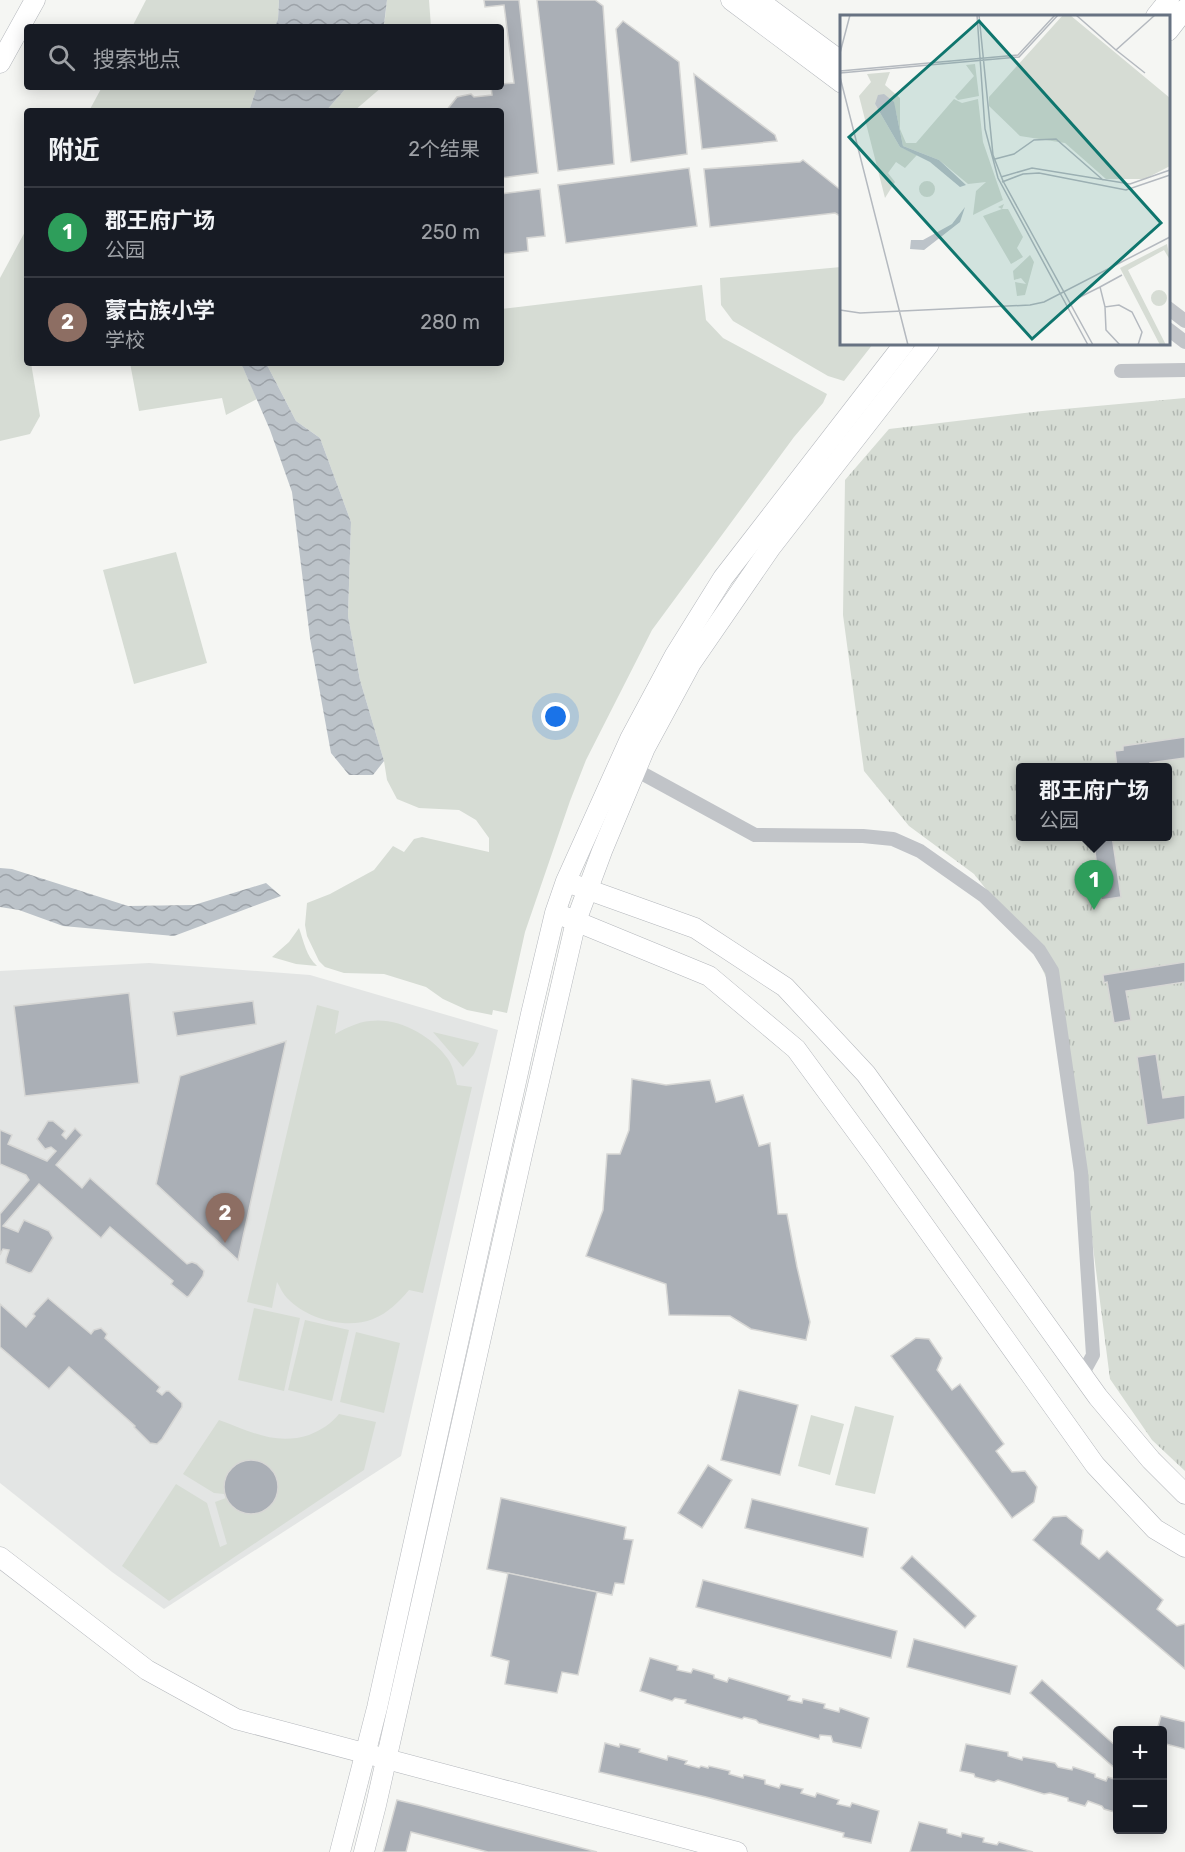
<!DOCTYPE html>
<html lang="zh">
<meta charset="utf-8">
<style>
:root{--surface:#171b24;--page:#20242c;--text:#f1f3f6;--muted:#9ea1a6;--line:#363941;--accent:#1a73e8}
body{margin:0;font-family:Rubik,"Noto Sans SC",sans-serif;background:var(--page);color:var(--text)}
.controls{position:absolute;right:18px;bottom:18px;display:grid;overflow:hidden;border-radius:6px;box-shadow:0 3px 15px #0003}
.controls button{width:54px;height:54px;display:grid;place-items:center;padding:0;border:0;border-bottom:2px solid var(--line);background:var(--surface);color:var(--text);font:30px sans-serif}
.you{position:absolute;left:556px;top:717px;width:21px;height:21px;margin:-15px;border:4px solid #fff;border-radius:50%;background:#1a73e8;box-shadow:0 0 0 9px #1a73e833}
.badge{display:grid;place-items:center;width:39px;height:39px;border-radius:50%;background:var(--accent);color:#fff;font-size:20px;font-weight:700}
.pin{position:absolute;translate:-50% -50px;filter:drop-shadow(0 2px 3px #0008)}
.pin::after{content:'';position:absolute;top:32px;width:21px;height:18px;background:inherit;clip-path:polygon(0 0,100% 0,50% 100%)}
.popup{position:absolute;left:1016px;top:763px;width:156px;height:78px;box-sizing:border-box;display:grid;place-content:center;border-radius:6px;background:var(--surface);filter:drop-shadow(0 2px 4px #0005);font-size:20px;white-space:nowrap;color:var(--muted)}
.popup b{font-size:22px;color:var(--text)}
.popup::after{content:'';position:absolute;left:50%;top:100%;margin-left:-12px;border:12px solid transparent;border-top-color:var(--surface)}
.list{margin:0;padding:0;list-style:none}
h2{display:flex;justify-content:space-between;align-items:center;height:78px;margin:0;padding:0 24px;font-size:26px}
h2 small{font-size:20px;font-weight:400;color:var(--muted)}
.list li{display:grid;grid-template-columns:39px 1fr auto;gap:18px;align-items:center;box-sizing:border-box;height:90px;padding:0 24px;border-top:2px solid var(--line)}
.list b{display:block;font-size:22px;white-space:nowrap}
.list p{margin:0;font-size:20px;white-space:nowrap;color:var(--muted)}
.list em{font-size:20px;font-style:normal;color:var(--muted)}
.icon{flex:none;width:33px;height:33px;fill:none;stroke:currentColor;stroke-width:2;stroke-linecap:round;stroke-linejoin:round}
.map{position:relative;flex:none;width:1185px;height:1852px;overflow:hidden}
.search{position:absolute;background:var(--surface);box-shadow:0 3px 15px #0003;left:24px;top:24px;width:480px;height:66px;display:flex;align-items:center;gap:15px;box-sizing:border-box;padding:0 21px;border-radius:6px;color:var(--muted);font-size:22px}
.panel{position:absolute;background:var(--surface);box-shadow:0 3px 15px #0003;left:24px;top:108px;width:480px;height:258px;border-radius:6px}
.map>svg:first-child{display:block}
.built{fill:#e3e5e4}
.grass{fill:#d6dcd4}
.park{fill:url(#park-tufts);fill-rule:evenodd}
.water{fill:url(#water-waves)}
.building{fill:#aaafb6;stroke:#d7d7d5;stroke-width:1.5}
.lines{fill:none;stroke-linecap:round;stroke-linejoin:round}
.secondary-casing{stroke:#b4b7bc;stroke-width:21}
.street{stroke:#c1c4c8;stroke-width:14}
.secondary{stroke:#fff;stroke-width:20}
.inset-road{fill:none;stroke:#b4b9bf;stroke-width:1.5}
.view{fill:#0f766e;fill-opacity:0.15;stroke:#0f766e;stroke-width:3}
.inset-edge{fill:none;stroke:#677282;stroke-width:3}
</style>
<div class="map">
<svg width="1185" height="1852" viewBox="0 0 1185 1852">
<defs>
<pattern id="park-tufts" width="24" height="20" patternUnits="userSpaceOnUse" patternTransform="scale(1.5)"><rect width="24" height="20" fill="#d6dcd4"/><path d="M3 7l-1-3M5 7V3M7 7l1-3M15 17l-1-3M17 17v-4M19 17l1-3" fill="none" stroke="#b1b7b1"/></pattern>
<pattern id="water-waves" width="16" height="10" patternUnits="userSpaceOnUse" patternTransform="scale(1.5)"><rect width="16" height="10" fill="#bcc3c9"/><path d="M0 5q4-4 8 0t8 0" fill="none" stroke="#9da3a9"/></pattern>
</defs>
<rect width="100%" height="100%" fill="#f5f6f3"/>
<polygon class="built" points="149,963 310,975 498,1030 401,1456 164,1609 112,1572 0,1483 0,971"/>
<g class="grass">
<polygon points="146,0 279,0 278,19 275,27 132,27"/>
<polygon points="387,0 429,0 431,27 384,27"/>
<polygon points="102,87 257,87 249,111 89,111"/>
<polygon points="347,87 382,87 354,111 326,111"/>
<polygon points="27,228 27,363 31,363 40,416 30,434 0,441 0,278"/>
<polygon points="841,267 842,344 873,344 844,381 828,376 733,321 721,305 720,278"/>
<polygon points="702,285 706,320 723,338 827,394 823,403 794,437 652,630 586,760 570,801 525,932 507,1013 493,1010 492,1015 467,1010 443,999 426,987 384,974 344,973 325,967 319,961 307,936 305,925 307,903 330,894 374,870 393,846 404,852 414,839 422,837 489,852 489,838 476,820 459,810 419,808 397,799 387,780 384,761 360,680 348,616 351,522 320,438 296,421 266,363 501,363 501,309"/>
<polygon points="130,363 241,363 257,399 226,415 222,398 139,411"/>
<polygon points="176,552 207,663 134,684 103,570"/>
<path d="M299,928C304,942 306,956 317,966L296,964L272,957L289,942Z"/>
<path d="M317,1005L339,1011L335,1034C346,1028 358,1022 370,1021C399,1017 432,1036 448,1059C453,1066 455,1077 457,1085L472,1087L423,1293L409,1290C399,1302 388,1313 373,1319C346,1330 307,1319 287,1298C283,1294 280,1287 277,1282L272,1308L247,1302Z"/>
<polygon points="433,1032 479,1043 474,1054 463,1067"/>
<polygon points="254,1308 300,1318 284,1391 238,1380"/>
<polygon points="305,1320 349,1330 332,1401 288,1390"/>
<polygon points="356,1332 400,1343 384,1413 340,1402"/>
<polygon points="855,1406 894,1416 875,1494 835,1485"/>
<path d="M339,1414L376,1422L364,1470L169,1601L122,1566L176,1484L207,1503L220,1547L227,1544L215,1502L226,1498L224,1494L214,1493L183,1474L219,1420C250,1431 275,1446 309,1435C321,1430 331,1424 339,1414Z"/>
<polygon points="811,1415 844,1424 830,1475 798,1466"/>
</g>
<path class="park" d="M1185,398V1471L1152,1440L1110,1379L1063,1014L1032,947L974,874L909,826L864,771L843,615L845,480L889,429L1042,411ZM1020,768H1168V836H1020Z"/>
<g class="water">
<polygon points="279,0 387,0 384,25 384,27 275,27 278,19"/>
<polygon points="257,87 347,87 326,111 249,111"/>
<polygon points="241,363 266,363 296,421 320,438 351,522 348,616 360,680 384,761 373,775 349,775 331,753 310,638 292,492 270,430"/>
<polygon points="0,868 12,869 128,906 194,905 266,883 281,896 174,936 63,926 19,910 0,907"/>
</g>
<g class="building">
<polygon points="484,0 519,0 538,173 501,178 501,111 446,111 457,97 471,94 474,97 492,95 491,87 501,87 501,84 514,83 504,5 485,7"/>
<polygon points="537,0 595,0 603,6 614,164 558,171"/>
<polygon points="623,21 679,62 687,154 631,162 616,29"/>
<polygon points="694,74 775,135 777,141 702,149"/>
<polygon points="803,160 842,191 842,217 835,213 710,227 704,169 800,162"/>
<polygon points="689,168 697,226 566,243 558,185"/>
<polygon points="540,189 545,236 527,238 528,251 501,254 501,194"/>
<polygon points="1185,737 1185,758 1150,763 1151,768 1117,768 1115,751 1123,750 1123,746"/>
<polygon points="1093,836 1112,836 1121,897 1101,900"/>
<polygon points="1185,962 1185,989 1184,982 1126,991 1131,1020 1114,1023 1107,982 1104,983 1103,975"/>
<polygon points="129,993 139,1083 25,1096 14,1006"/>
<polygon points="253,1001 256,1024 177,1036 173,1012"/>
<polygon points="286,1041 238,1260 156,1184 180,1076"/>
<polygon points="1156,1054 1163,1098 1185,1095 1185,1119 1147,1125 1137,1057"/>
<polygon points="632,1079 666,1085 710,1080 716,1102 743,1095 759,1146 770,1143 778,1214 787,1214 797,1267 810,1322 806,1340 751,1329 730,1316 669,1315 666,1284 586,1256 603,1210 607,1154 620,1154 629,1130"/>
<polygon points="48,1121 53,1121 65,1131 62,1135 66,1139 75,1128 82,1135 56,1165 82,1188 90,1178 187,1264 192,1262 197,1264 204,1271 203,1276 189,1296 187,1297 171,1284 173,1281 110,1227 101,1238 39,1184 3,1226 18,1232 24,1220 49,1231 53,1238 32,1272 29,1273 6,1263 6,1259 9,1250 3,1249 0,1255 0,1214 29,1180 26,1175 0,1164 0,1130 12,1135 8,1144 47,1161 56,1151 51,1147 45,1149 37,1139"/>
<polygon points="48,1298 91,1334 94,1330 101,1328 107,1334 105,1338 160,1387 157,1391 162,1395 166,1391 169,1391 182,1403 182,1407 162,1439 157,1444 150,1443 134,1427 135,1426 69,1367 49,1389 0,1347 0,1304 26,1327 35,1316 33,1314"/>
<polygon points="916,1338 929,1339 942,1358 937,1370 952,1390 960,1384 1004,1444 996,1451 1012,1472 1025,1471 1037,1487 1034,1502 1012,1518 891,1356"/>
<polygon points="739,1390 798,1405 780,1475 721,1460"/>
<circle cx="251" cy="1487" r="27"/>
<polygon points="708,1465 732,1480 702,1528 678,1513"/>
<polygon points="501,1498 626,1527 624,1539 633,1540 624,1584 615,1583 612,1595 487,1569"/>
<polygon points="752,1499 868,1528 863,1557 745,1528"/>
<polygon points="1066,1516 1083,1530 1081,1544 1099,1559 1107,1551 1163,1600 1157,1609 1177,1626 1185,1624 1185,1669 1033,1540 1053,1517"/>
<polygon points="912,1556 976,1616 965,1628 901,1568"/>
<polygon points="508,1573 597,1592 578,1675 562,1672 557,1693 505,1684 509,1661 491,1656"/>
<polygon points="703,1580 897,1631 891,1658 696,1607"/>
<polygon points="914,1639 1017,1666 1010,1694 907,1667"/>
<polygon points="650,1658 678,1666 677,1670 691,1673 693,1669 714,1675 714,1678 727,1682 729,1678 790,1696 788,1700 802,1703 803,1699 825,1704 824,1708 839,1712 840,1708 869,1718 861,1748 833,1742 831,1736 820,1735 819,1739 759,1723 756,1720 744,1717 742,1719 685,1703 686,1700 675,1698 672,1701 640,1691"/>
<polygon points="1042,1680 1118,1748 1118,1771 1030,1693"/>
<polygon points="1161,1716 1185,1722 1185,1749 1162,1743 1162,1730 1157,1730"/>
<polygon points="605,1743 619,1747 620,1744 640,1749 639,1752 667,1760 668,1756 687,1761 685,1764 699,1768 701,1766 708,1768 709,1766 730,1771 729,1774 743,1778 744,1775 765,1780 765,1784 779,1788 781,1784 803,1789 801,1793 815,1797 817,1793 839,1800 837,1804 850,1807 852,1803 879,1811 871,1843 843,1837 844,1833 706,1797 599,1772"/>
<polygon points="966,1744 1008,1752 1008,1756 1022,1760 1023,1757 1055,1763 1058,1767 1072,1770 1073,1767 1095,1774 1095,1777 1106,1781 1108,1777 1118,1780 1118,1813 1104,1809 1102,1806 1088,1801 1085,1806 1068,1801 1068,1798 1050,1793 1044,1794 998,1780 994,1782 975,1777 974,1774 960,1771"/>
<polygon points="397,1800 418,1805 597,1852 488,1852 411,1832 406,1852 383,1852"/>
<polygon points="919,1822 947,1829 947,1833 961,1837 962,1833 984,1838 983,1842 997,1845 999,1842 1033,1852 910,1852"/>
</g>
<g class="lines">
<defs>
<g id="secondary">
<polyline points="731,0 842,83"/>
<polyline points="758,0 842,62"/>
<polyline points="1156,16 1169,0"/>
<polyline points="1168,31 1185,9"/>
<polyline points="0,63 35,0"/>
<polyline points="575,885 695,928 785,987 866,1074 1098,1397 1151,1460 1185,1494"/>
<polyline points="563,916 709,976 796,1049 876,1158 1095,1465 1155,1529 1185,1547"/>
<polyline points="0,1557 147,1670 236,1719 737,1852"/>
<polyline points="340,1852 377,1708 531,1014 555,913 566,881 630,739 675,655 723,578 904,344"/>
<polyline points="364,1852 376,1805 524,1146 576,921 602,851 645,748 691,663 771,547 929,344"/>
</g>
</defs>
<use href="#secondary" class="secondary-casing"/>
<g class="street">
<polyline points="1168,308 1185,321"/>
<polyline points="1168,329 1185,342"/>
<polyline points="1121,371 1185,370"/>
<polyline points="636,770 755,835 863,836 893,839 920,851 984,896 1039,950 1052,971 1081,1172 1093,1355 1082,1375"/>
</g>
<use href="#secondary" class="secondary"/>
</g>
<g transform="translate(840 15)">
<rect width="330" height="330" fill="#f5f6f3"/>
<path d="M135,49L139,81L118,85L115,82L134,61L126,50ZM50,57L45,70L60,83V114L66,128H76L114,84L122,88L138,84L143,127L163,185L133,200L136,176L146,167L128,169L99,145L63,131L56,97L35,89L60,132L77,140L65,153L56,147L48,158L55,167L45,183L19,81L31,67L27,59ZM79 174a8 8 0 1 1 16 0a8 8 0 1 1-16 0ZM164,189L162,194H168L183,222L177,233L183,242L171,249L143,201L162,194L158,192ZM190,240L194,247L185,280L177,281L175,267L186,269L181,263L174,265L173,256Z" fill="#d6dcd4"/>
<path d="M327,229L330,245L324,235L288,255L326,330H320L280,253ZM311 283a8 8 0 1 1 16 0a8 8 0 1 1-16 0Z" fill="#d6dcd4"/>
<path d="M223,0H230L330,83V151L305,164H266L225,128L180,121L149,91V82Z" fill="#d6dcd4"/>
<path d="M44,79L54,87L63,131L99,145L126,170L120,172L90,147L60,132L35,89L38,80ZM125,192L120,207L84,235L70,234L71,225H83L112,209Z" fill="#bcc3c9"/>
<path class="inset-road" d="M137,0L145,114L158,163L248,330M139,0L153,140L163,166L253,330M236,0L276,35L315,0M276,35L305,58M0,38L10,0M0,56L178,40L215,0M0,58L179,42L218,0M0,62L68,330M155,144L174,139L194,125L216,124L263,165M161,162L192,153L290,169L330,155M162,167L183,159L199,158L286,175L330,160M282,260L260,272L265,292L279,290L292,297L302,317L298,330M238,283L260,272M265,292L266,315L280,330M0,295L20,298L190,290L204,287L330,222"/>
<path class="view" d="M139,6L321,208L192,324L9,122Z"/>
<rect width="330" height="330" class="inset-edge"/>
</g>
</svg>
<div class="controls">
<button>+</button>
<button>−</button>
</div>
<div class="you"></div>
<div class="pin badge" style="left:1094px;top:910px;background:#2e9e5b">1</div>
<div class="popup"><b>郡王府广场</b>公园</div>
<div class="pin badge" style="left:225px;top:1243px;background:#8d6e63">2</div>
<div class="search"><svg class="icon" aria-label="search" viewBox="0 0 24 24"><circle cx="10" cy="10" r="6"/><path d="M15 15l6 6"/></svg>搜索地点</div>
<section class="panel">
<h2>附近<small>2个结果</small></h2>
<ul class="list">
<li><span class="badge" style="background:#2e9e5b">1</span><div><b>郡王府广场</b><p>公园</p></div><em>250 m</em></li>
<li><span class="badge" style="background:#8d6e63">2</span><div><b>蒙古族小学</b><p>学校</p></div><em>280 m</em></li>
</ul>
</section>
</div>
